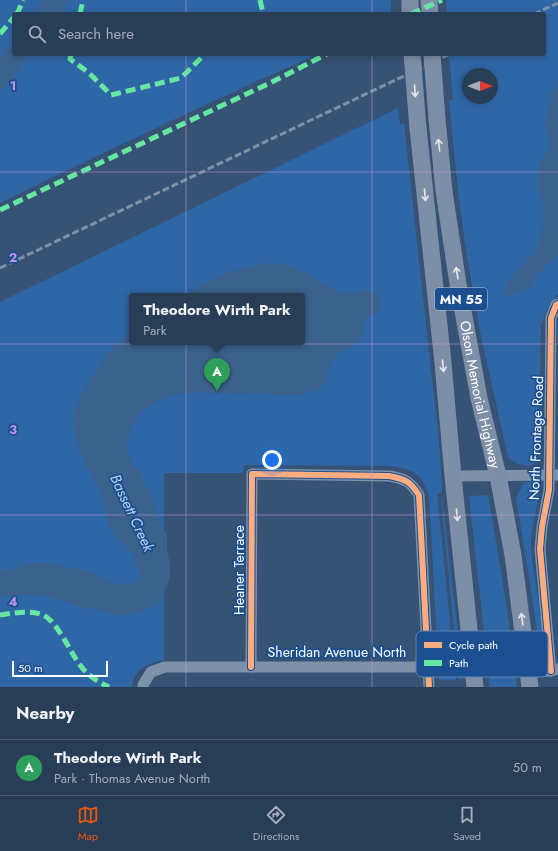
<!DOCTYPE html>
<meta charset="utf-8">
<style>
:root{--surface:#283e57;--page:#30455d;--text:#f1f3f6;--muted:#a5aeba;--line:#44576d;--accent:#ea580c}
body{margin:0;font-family:Jost,sans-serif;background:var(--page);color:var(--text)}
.compass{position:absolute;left:462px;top:68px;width:36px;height:36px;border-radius:50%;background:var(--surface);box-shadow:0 2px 6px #0003;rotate:90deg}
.scale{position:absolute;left:12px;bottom:10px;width:96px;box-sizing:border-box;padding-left:4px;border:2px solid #fff;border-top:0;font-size:11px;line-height:14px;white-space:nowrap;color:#fff;-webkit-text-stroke:3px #1b4f8f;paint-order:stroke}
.you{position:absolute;left:272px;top:460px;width:14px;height:14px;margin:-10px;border:3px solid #fff;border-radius:50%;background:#1a73e8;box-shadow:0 0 0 6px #1a73e833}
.badge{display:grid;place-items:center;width:26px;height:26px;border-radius:50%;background:var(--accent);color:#fff;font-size:13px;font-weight:700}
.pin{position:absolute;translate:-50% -33px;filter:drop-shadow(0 1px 2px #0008)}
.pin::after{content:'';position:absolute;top:21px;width:14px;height:12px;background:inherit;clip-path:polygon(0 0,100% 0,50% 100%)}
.popup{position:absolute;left:129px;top:293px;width:176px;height:52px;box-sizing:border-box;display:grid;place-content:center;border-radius:4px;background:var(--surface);filter:drop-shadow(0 1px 3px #0005);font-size:13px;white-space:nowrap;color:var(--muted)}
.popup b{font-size:15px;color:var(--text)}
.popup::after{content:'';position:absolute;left:50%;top:100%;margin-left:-8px;border:8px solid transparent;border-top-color:var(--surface)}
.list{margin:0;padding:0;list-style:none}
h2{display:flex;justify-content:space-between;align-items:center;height:52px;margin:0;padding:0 16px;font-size:17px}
h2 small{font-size:13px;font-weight:400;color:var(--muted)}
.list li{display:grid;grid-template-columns:26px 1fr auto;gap:12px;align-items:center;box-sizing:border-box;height:56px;padding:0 16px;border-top:1px solid var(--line)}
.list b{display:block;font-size:15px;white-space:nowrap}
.list p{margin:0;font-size:13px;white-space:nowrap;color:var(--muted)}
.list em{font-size:13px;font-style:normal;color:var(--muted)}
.icon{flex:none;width:22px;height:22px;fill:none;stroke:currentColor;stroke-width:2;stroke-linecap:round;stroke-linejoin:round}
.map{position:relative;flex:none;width:558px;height:687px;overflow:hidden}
.search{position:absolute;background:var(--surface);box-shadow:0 2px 6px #0003;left:12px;right:12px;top:12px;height:44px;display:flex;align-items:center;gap:10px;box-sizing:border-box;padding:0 14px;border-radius:4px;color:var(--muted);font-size:15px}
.sheet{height:108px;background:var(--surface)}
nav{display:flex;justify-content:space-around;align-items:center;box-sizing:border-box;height:56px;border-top:1px solid var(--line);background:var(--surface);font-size:11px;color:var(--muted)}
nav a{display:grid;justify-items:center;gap:2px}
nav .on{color:var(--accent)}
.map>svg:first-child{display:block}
.green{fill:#2f66a5;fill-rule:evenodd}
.water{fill:#3b618d}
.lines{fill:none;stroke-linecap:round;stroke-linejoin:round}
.minor{stroke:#7d92a8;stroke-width:11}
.primary{stroke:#7d8ea7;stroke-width:17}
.rail{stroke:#7e92a7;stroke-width:3;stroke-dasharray:7 3;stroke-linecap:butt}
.primary-bridge{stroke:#7d8ea7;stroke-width:17}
.quiet{stroke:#66e7a1;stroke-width:5;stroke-dasharray:10 5;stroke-linecap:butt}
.cycleway-casing{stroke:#1b4f8f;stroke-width:8}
.cycleway{stroke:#ffac80;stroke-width:6}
.oneway{stroke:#e5e8ed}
.grid{fill:none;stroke:#bd96df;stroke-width:1;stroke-opacity:0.55}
.labels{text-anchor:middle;stroke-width:3.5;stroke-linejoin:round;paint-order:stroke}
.shield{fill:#1b4f8f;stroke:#bbcadd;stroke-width:1}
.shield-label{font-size:13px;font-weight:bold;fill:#fff}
.street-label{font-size:14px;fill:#fff;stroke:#1b4f8f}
.water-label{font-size:15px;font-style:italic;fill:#b5d3f5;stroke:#1b4f8f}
.key{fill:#1b4f8f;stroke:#5f84b1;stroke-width:1}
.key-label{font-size:11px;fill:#fff}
.grid-label{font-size:13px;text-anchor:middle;font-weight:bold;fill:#bd96df;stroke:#1b4f8f;stroke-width:3.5;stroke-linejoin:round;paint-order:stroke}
</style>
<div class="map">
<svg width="558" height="687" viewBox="0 0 558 687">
<rect width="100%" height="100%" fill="#365274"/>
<g class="green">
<path d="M0,0H391V14H14V54H318C211,101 105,152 0,203Z"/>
<path d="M446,0H558V294L549,307L541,324L539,457C535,471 516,466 508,457L481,337L474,298L464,238L457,182L449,101L453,99L449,54H544V14H447ZM468,74H492V98H468Z"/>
<path d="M398,108L400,125L404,123L440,451L442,493L437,494L456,680H439L429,495C420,472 414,470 390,466L244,465L243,473H164V660C148,664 134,668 132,687H0V302ZM132,296H302V342H132Z"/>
<path d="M526,482C534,481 537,485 540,491L532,531L531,543L532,559L546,651L545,654L541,651L539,646L529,577L516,498L522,486Z"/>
<path d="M488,495C499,558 510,622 517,687H490L469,496Z"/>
<polygon points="442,496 463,679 459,680 441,497"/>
</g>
<g class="water">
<polygon points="43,0 68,0 59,14 34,14"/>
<polygon points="14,41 14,54 31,54 8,83 0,90 0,58"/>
<path d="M558,84V254L551,262L540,271L534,276L533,285L522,291L507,295L504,293L507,283L514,277L525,261C542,258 545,218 543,204C543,198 539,194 538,189C538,185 538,180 538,177C538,171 540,160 543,156C546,152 549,151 550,146C550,139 547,134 546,128C544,123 551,98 553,92C554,89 556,87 558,84Z"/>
<path d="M266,263C269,263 272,263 276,263C282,264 306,272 311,276C319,280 331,291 341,293C360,298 368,279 381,303C378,315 371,314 364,321L362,336L359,341L333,358L328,368L326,381L320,390L312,389L307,393L298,395H274L265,393L240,394L197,392L180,394L158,401L140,412L132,425L127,439L128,456L133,464L139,472L147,487L154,501L159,522L167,535V549L170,564V578L165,591L157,604L146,610L135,613L126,615H114L107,611L88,609L49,596L20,594L0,597V572L34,563H46L86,571L95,574L112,582L122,585L136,582L140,577L139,570L135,564L134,556L120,541L115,533L109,529L107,512L103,497L95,480L85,463L81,452L75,434L74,419L75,411L80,399L87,386L110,351L132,332V342H302V296H180L199,288L203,284L235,270L253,267L258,264Z"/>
</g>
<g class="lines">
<g class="minor">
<polyline points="453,476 558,475"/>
<path d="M251,667L252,474L389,476C405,479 410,481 419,495L429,687"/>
<polyline points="551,671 540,549 542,527 549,490 551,318 556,305 558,304"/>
<polyline points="529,672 551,671 558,669"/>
<polyline points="143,687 143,685 151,672 165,667 429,667"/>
</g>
<g class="primary">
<polyline points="410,0 410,14"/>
<polyline points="429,0 430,14"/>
<path id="s1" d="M437,119L444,191L458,284L479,398L498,476L513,555L530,687"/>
<polyline points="418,128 443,363 453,476 475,687"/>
</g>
<g class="rail">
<polyline points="534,14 558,3"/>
<polyline points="0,268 450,54"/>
</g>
<g class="primary-bridge">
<polyline points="412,54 418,128"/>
<polyline points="432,54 437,119"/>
</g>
<g class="quiet">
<polyline points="260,0 263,13"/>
<polyline points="16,14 18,12 23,0"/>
<polyline points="80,14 83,0"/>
<polyline points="411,14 442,0"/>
<polyline points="0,34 14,17"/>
<polyline points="71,54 70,59 89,73 111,95 181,78 205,54"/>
<polyline points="0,210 270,83 327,54"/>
<path d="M0,615C14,613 30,610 43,615C57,621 70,652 80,665C87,675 98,682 109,687"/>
</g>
<defs>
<g id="cycleway">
<path d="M251,667L252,474L389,476C405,479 410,481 419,495L429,687"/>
<polyline points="551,671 540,549 542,527 549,490 551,318 556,305 558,304"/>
</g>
</defs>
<use href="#cycleway" class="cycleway-casing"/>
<use href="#cycleway" class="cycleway"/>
</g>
<defs><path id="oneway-shaft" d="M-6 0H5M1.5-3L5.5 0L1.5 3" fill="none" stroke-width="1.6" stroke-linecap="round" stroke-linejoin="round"/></defs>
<g class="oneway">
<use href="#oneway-shaft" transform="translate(415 91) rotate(86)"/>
<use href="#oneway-shaft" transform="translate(439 145) rotate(-96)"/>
<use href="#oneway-shaft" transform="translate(425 195) rotate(84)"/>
<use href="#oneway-shaft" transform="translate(457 273) rotate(-99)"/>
<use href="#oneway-shaft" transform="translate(443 366) rotate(85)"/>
<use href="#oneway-shaft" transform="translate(457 515) rotate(84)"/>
<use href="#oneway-shaft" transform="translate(522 619) rotate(-98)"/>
</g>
<path class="grid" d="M186,0V14M372,0V14M186,54V687M372,54V687M0,172H558M0,344H558M0,515H558"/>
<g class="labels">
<rect class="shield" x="435" y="288" width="52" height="22" rx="3"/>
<g class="shield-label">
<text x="461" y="304">MN 55</text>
</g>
<g class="street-label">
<text dy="5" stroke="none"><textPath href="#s1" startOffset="279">Olson Memorial Highway</textPath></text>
<text transform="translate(536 438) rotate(-88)" y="5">North Frontage Road</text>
<text transform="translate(239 570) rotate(-90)" y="5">Heaner Terrace</text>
<text x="337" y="657">Sheridan Avenue North</text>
</g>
<g class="water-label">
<text transform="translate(132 513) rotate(65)" y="5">Bassett Creek</text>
</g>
</g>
<rect x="416" y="631" width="132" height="46" rx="6" class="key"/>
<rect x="424" y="642" width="18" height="6" fill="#ffac80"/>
<rect x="424" y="660" width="18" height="6" fill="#66e7a1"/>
<g class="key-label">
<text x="449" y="649">Cycle path</text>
<text x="449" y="667">Path</text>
</g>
<g class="grid-label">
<text x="13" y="90">1</text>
<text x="13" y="262">2</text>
<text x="13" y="434">3</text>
<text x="13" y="606">4</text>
</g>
</svg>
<svg class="compass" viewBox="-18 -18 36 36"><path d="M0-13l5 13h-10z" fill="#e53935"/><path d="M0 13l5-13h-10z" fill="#a5aeba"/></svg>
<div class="scale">50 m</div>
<div class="you"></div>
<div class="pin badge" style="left:217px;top:391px;background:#2e9e5b">A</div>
<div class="popup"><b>Theodore Wirth Park</b>Park</div>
<div class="search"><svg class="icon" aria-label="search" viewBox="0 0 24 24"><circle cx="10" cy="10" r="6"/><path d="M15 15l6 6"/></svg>Search here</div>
</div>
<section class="sheet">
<h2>Nearby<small></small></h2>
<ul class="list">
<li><span class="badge" style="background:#2e9e5b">A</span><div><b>Theodore Wirth Park</b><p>Park · Thomas Avenue North</p></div><em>50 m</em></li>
</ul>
</section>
<nav>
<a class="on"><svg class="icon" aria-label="map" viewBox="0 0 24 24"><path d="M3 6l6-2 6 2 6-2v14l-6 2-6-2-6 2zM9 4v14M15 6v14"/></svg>Map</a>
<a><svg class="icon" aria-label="directions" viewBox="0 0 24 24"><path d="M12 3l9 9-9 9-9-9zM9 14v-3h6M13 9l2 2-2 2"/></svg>Directions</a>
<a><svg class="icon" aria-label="saved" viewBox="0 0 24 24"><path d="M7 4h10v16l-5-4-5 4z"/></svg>Saved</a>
</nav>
